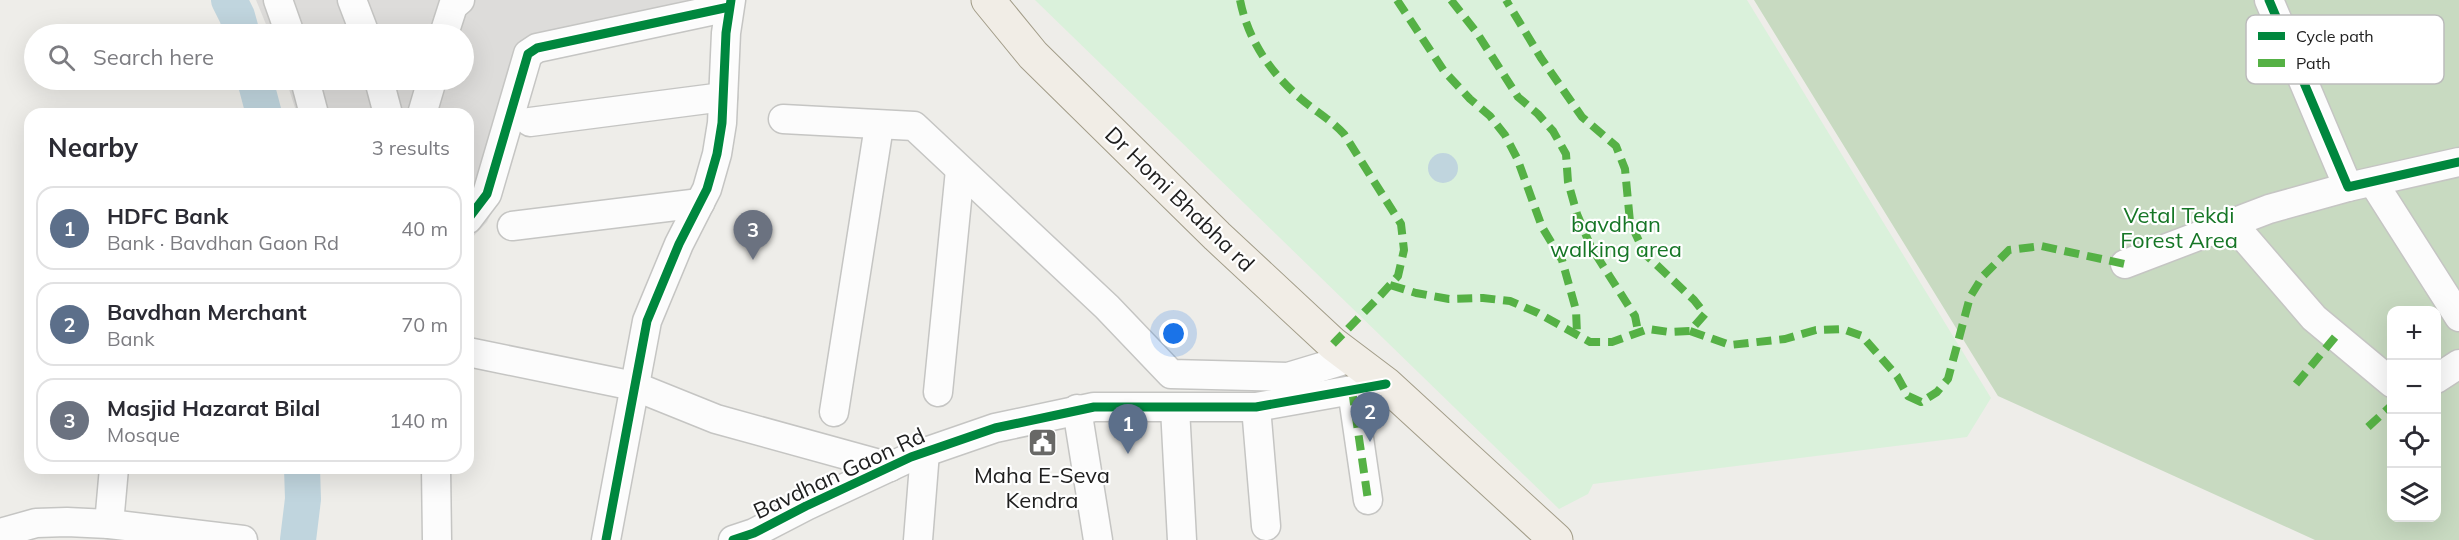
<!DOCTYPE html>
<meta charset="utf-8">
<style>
:root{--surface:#fff;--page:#f7f7f7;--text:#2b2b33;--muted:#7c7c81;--line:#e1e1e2;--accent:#686866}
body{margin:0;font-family:Mulish,sans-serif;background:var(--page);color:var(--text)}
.controls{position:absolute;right:18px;bottom:18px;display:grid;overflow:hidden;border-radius:12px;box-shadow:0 6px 24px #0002}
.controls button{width:54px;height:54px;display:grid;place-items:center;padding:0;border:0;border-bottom:2px solid var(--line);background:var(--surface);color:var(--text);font:30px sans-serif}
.you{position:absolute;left:1174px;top:334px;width:21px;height:21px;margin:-15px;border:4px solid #fff;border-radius:50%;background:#1a73e8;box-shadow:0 0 0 9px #1a73e833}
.badge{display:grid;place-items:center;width:39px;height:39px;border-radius:50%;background:var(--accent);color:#fff;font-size:20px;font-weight:700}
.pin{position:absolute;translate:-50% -50px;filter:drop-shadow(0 2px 3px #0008)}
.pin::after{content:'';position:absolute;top:32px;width:21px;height:18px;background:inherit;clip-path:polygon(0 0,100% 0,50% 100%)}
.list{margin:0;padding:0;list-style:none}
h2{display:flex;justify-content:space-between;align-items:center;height:78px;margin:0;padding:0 24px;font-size:26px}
h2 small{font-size:20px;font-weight:400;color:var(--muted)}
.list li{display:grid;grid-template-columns:39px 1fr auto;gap:18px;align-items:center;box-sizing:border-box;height:84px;margin:0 12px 12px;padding:0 12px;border:2px solid var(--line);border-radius:18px}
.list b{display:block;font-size:22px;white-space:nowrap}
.list p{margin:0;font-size:20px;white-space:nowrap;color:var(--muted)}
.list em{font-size:20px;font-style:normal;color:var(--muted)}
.icon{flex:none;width:33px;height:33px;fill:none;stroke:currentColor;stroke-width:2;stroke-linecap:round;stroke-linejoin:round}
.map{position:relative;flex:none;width:2459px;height:540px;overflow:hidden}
.search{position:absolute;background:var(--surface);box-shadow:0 6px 24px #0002;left:24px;top:24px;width:450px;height:66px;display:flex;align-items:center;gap:15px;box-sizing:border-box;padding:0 21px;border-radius:33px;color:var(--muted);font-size:22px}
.panel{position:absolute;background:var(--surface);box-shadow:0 6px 24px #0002;left:24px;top:108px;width:450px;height:366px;border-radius:18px}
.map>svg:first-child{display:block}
.residential{fill:#dddcda}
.forest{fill:#c8dac1;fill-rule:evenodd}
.park{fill:#daf1db}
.water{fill:#c0d5de}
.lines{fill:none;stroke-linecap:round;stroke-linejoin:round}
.river{stroke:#c0d5de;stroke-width:36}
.minor-casing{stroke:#c5c5c3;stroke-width:31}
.major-casing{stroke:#a29c88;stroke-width:35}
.minor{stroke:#fcfcfc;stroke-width:28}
.major{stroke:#f1ede6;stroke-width:33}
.quiet{stroke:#55b145;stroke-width:8;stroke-dasharray:15 8;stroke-linecap:butt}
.cycleway-casing{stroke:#fff;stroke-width:13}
.cycleway{stroke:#00873e;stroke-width:9}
.labels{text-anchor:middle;stroke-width:4.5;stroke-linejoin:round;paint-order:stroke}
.street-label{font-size:22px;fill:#202020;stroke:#fff}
.park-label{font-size:22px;fill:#167626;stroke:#fff}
.poi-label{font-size:22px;fill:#202020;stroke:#fff}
.key{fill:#fff;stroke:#bcbcbc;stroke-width:1.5}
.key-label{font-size:16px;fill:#202020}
</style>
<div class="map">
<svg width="2459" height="540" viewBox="0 0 2459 540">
<rect width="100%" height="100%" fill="#eeede9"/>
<polygon class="residential" points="256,0 713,0 536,59 498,199 487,222 468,242 468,114 297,114 286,80 464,80 464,34 270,34"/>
<path class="forest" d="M1754,0H2459V540H2315L1998,396ZM2392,310H2436V518H2392Z"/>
<polygon class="park" points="1035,0 1747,0 1991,398 1967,437 1593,484 1588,494 1559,509"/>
<circle class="water" cx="1443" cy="168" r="15"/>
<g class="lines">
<g class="river">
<polyline points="229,0 237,16 242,34"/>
<polyline points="255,80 264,114"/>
<polyline points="298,540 303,499 302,468"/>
</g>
<defs>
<g id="minor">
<polyline points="278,0 290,34"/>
<polyline points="352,0 365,34"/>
<polyline points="2269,0 2348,187 2459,162"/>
<polyline points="444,34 453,6 460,0"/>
<polyline points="305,80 314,114"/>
<polyline points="379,80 388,114"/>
<polyline points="422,114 432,80"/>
<polyline points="783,119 914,126 1107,307 1171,374 1288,377 1351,358"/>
<polyline points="530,122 723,97"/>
<polyline points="2373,182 2459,317"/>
<polyline points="468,219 487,194 528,54 537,48 729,7"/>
<polyline points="2232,223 2314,318 2392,383"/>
<polyline points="512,226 700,203"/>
<polyline points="2125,264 2269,209 2348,187"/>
<polyline points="468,352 634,386 716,419 890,467"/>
<polyline points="2436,379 2459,364"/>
<polyline points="1352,390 1368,500"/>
<polyline points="938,392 960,170"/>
<polyline points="1256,407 1266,526"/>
<polyline points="1175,408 1182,540"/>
<polyline points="1077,409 1098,540"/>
<polyline points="834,412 879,126"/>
<polyline points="436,468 437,540"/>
<polyline points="109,524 114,468"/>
<polyline points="0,533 36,523 67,522 109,524 243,540"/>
<polyline points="606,540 647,321 679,244 707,189 717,154 722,123 726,33 731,0"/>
<polyline points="733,540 754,533 806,506 911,457 995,428 1094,407 1256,407 1386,384"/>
<polyline points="918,540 925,452"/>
</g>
<polyline id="major" points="988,0 1033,55 1217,236 1333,344 1386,384 1556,540"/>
</defs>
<use href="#minor" class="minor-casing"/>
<use href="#major" class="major-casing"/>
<use href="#minor" class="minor"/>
<use href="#major" class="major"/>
<g class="quiet">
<path d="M1240,0C1248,40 1270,72 1300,98C1315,111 1331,120 1344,134L1401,224L1404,250L1398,276L1379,297L1333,344"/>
<polyline points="1397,0 1444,71 1470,99 1490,116 1505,135 1517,158 1542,227 1562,260 1576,310 1577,334"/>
<polyline points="1451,0 1477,33 1518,97 1538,114 1553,131 1566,154 1568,182 1577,214 1591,247 1635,316 1638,331"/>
<polyline points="1390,285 1416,293 1449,299 1483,298 1510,301 1538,313 1590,342 1612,342 1648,329 1669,332 1690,331 1705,314 1694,300 1645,254 1630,222 1625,169 1616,146 1582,117 1541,58 1506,0"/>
<polyline points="1690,331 1730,345 1785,339 1816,330 1843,329 1862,336 1897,376 1908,396 1921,402 1937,392 1948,379 1970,297 1983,276 2009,250 2041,246 2125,264"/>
<polyline points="2296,384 2336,336"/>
<polyline points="1352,390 1368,500"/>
<polyline points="2368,427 2392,405"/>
</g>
<defs>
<g id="cycleway">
<polyline points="2269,0 2348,187 2459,162"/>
<polyline points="468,219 487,194 528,54 537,48 729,7"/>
<polyline points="606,540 647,321 679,244 707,189 717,154 722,123 726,33 731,0"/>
<polyline points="733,540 754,533 806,506 911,457 995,428 1094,407 1256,407 1386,384"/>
</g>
</defs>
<use href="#cycleway" class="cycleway-casing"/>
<use href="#cycleway" class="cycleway"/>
</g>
<defs>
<symbol id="civic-square" viewBox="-11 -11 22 22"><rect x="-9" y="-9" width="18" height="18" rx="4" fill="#686866" stroke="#fff"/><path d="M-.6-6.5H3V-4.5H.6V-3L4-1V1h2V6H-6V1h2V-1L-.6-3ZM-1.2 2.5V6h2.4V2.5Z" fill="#fff"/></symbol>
</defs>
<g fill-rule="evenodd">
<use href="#civic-square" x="1026" y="426" width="33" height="33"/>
</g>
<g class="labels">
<g class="street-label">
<text transform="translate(1180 199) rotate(44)" y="8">Dr Homi Bhabha rd</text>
<text transform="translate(839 473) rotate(-25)" y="8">Bavdhan Gaon Rd</text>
</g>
<g class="park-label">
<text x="2179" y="223">Vetal Tekdi<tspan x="2179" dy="25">Forest Area</tspan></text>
<text x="1616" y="232">bavdhan<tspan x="1616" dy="25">walking area</tspan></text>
</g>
<g class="poi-label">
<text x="1042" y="483">Maha E-Seva<tspan x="1042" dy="25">Kendra</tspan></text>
</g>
</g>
<rect x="2246" y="15" width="198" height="69" rx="9" class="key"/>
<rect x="2258" y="32" width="27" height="8" fill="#00873e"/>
<rect x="2258" y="59" width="27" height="8" fill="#55b145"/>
<g class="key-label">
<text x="2296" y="42">Cycle path</text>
<text x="2296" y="69">Path</text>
</g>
</svg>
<div class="controls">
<button>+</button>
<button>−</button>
<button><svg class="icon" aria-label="locate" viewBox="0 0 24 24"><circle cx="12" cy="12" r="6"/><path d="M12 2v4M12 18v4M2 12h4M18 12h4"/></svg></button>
<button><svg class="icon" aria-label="layers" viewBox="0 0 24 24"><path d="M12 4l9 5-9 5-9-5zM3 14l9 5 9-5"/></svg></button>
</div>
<div class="you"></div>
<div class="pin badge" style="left:1128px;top:454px;background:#5c6f8a">1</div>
<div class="pin badge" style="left:1370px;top:442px;background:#5c6f8a">2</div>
<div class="pin badge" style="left:753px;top:260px;background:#6b7280">3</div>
<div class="search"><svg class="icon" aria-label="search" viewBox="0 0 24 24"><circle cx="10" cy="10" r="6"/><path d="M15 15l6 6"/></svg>Search here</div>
<section class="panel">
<h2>Nearby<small>3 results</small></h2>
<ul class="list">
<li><span class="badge" style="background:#5c6f8a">1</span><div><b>HDFC Bank</b><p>Bank · Bavdhan Gaon Rd</p></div><em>40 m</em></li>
<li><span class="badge" style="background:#5c6f8a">2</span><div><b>Bavdhan Merchant</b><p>Bank</p></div><em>70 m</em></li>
<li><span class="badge" style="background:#6b7280">3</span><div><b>Masjid Hazarat Bilal</b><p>Mosque</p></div><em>140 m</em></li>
</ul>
</section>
</div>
